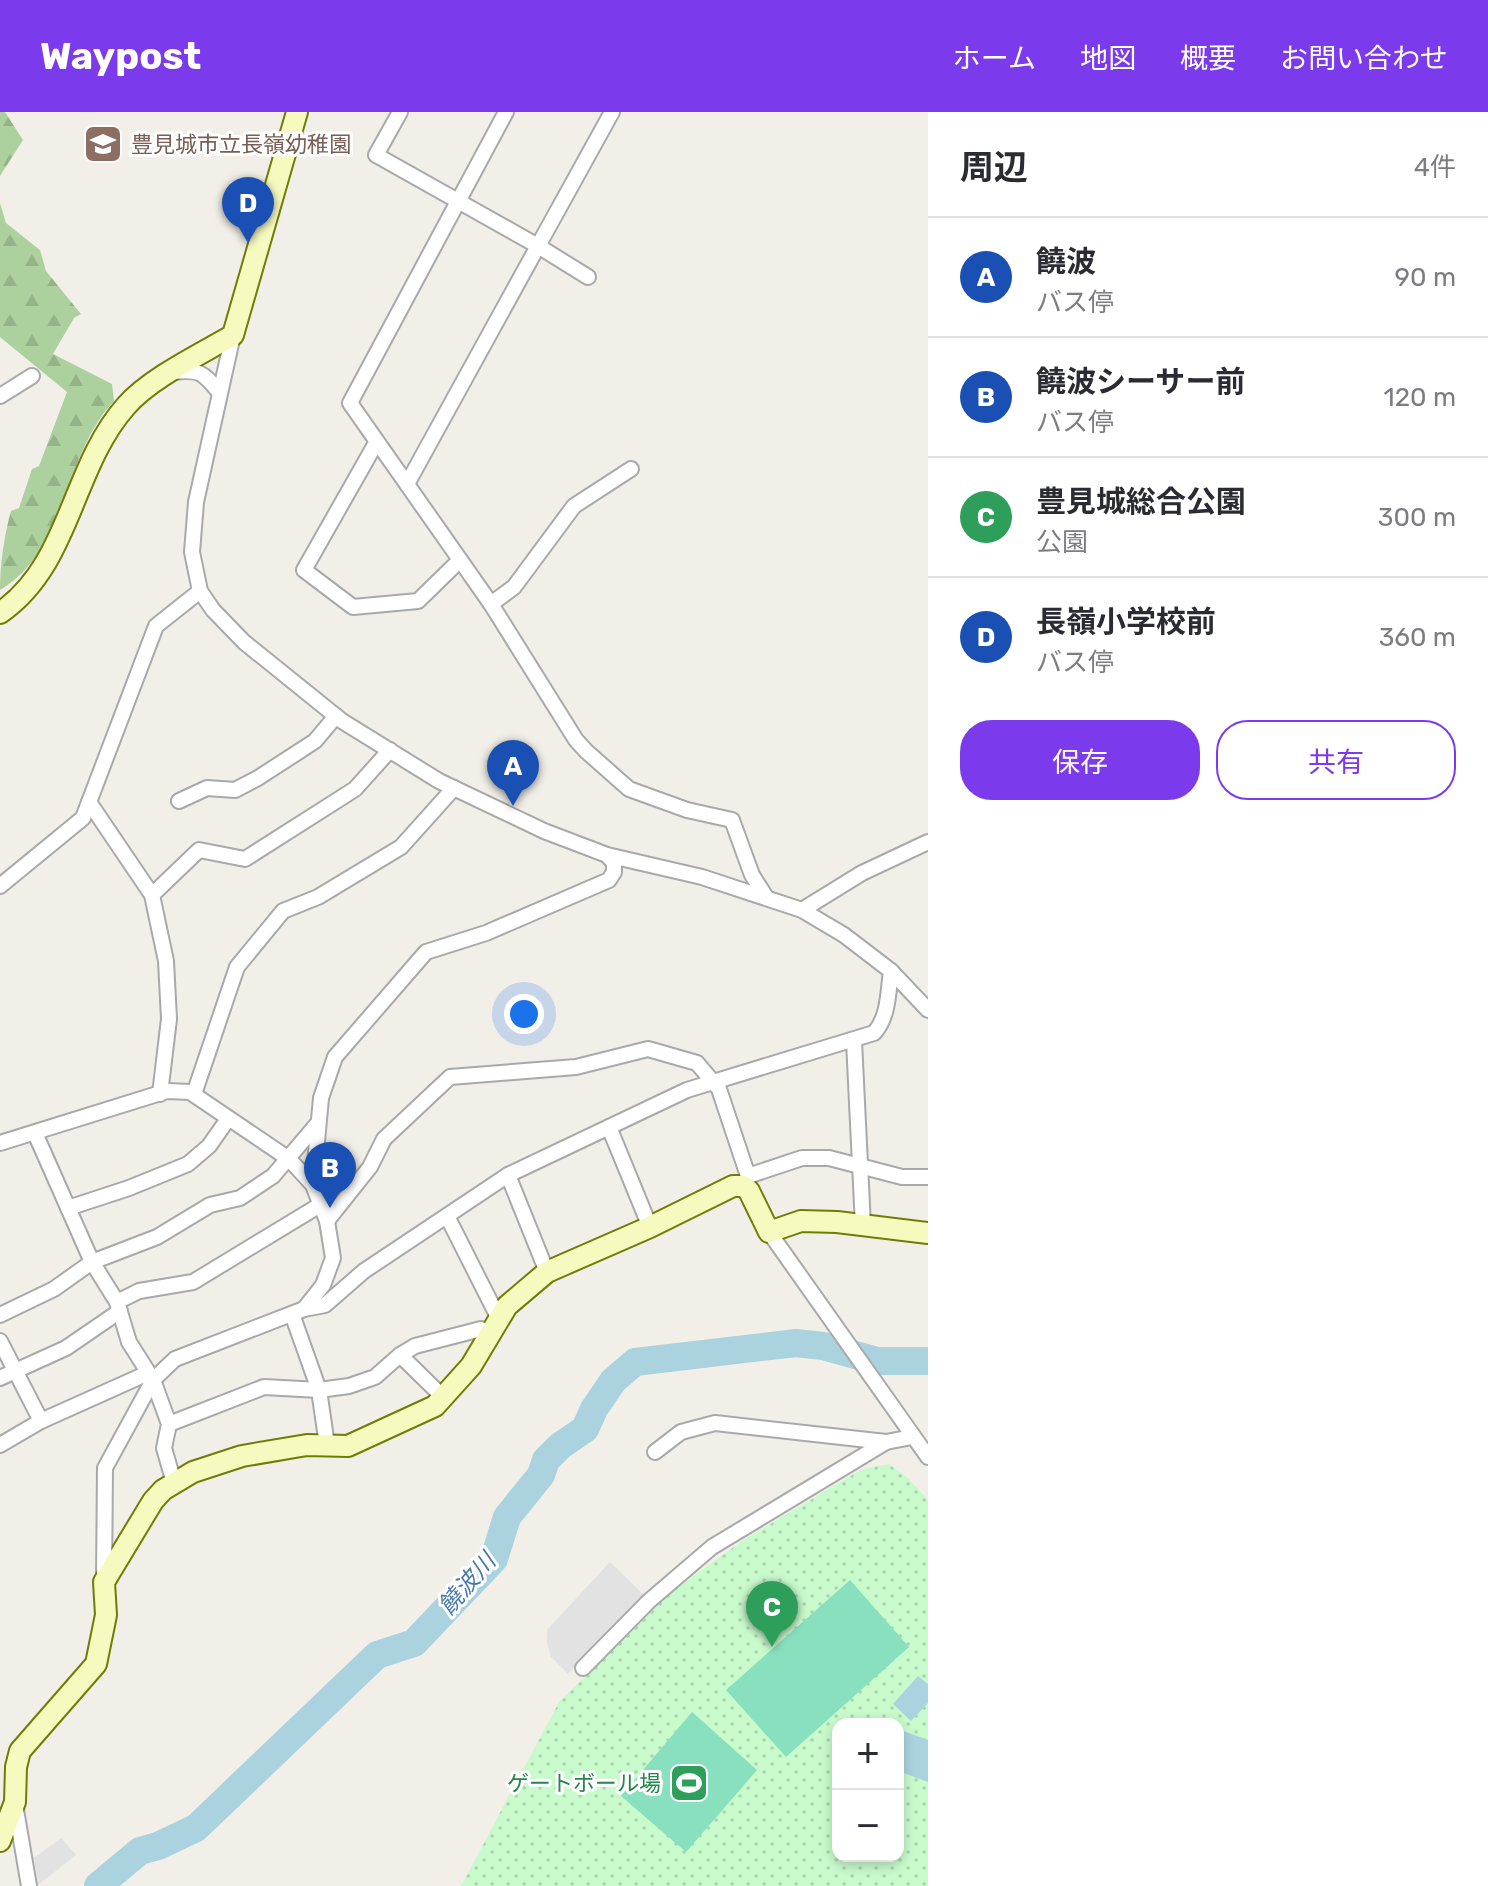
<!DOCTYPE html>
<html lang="ja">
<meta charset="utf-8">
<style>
:root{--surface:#fff;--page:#f2f2f3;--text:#2b2b33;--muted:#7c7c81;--line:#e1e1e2;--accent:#7c3aed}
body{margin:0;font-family:Rubik,"Noto Sans JP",sans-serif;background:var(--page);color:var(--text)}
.controls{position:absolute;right:24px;bottom:24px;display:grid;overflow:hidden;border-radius:16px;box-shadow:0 4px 12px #0003}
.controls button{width:72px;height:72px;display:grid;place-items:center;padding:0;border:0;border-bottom:2px solid var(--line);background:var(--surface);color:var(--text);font:40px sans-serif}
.you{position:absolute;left:524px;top:902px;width:28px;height:28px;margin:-20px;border:6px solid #fff;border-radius:50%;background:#1a73e8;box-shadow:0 0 0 12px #1a73e833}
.badge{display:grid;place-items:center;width:52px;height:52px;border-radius:50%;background:var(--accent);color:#fff;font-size:26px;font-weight:700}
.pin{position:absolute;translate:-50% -66px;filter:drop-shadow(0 2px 4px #0008)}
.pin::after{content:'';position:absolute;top:42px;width:28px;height:24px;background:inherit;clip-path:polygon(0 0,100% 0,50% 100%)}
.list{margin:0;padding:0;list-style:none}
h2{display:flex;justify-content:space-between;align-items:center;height:104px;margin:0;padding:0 32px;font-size:34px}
h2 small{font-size:26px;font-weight:400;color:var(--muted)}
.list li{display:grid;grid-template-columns:52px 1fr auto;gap:24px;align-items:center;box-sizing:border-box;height:120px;padding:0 32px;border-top:2px solid var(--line)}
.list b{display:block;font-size:30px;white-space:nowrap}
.list p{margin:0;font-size:26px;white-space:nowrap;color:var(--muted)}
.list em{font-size:26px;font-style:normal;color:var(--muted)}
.actions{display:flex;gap:16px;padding:24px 32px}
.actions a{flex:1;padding:18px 0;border:2px solid var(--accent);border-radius:32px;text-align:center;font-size:28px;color:var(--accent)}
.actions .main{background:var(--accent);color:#fff}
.map{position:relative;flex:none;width:928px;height:1774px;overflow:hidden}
header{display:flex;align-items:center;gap:48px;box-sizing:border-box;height:112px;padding:0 40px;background:var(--accent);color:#fff}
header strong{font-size:38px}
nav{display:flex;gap:44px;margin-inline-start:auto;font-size:28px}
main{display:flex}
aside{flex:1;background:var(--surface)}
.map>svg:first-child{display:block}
.forest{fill:url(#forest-firs)}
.park{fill:url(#park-dots);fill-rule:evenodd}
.pitch{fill:#88e0be}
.parking{fill:#e2e2e2}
.water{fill:#aad3df}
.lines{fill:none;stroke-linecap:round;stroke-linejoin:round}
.river{stroke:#aad3df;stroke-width:28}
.street-casing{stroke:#a9a9a9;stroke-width:18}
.secondary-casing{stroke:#707d05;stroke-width:24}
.street{stroke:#fff;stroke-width:14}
.secondary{stroke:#f7fabf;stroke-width:20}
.labels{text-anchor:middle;stroke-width:6;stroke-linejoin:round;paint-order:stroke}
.education-label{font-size:22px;fill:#785e54;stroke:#fff;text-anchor:start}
.leisure-label{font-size:22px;fill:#27864d;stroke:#fff;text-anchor:end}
.water-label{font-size:24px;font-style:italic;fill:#4a7aab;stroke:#fff}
</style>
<header>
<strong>Waypost</strong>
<nav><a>ホーム</a><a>地図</a><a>概要</a><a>お問い合わせ</a></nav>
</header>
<main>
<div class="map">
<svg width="928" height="1774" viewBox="0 0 928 1774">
<defs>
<pattern id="forest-firs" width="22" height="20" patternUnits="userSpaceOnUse" patternTransform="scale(2)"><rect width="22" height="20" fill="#add19e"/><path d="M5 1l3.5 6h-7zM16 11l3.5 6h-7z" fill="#95b388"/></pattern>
<pattern id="park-dots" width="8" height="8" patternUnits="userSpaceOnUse" patternTransform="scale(2)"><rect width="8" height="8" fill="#c8facc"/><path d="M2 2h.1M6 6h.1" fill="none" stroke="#acd6af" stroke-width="1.8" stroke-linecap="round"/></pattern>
</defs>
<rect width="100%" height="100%" fill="#f2efe9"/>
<g class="forest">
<polygon points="0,0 5,0 23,28 0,64"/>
<path d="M0,91L6,111L40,138L46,159L81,202L74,206L53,242L112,272L114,289C62,344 67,439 0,478C0,452 4,424 11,399L19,396L32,357L39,354L67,280L0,225Z"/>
</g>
<path class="park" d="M889,1352L908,1366L928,1388V1774H461L559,1590L671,1480L745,1427L862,1357ZM838,1612H898V1744H838Z"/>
<g class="pitch">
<polygon points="850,1468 909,1535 786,1645 726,1578"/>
<polygon points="692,1600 757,1658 686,1740 621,1684"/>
</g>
<g class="parking">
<polygon points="610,1450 645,1484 568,1562 551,1545 547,1531 547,1518"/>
<polygon points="61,1726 76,1743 38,1773 34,1746"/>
</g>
<g class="water">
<polygon points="918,1564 928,1572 928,1591 911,1609 893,1592"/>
<polygon points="898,1617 928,1628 928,1670 898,1659"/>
</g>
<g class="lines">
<polyline class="river" points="98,1774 140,1739 158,1734 196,1716 377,1543 414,1531 494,1447 507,1405 541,1363 546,1348 560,1334 585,1317 594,1297 613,1269 635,1250 796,1231 823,1234 877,1249 928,1249"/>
<defs>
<g id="street">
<polyline points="400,0 376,43 538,134 612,0"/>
<polyline points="506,0 350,291 491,492 576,628 586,639 629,677 687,698 732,708 752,763 766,785"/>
<polyline points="233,223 196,390 192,440 200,479 213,498 244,530 342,609 439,669 544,719 607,743 702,765 802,798 844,823 891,859 928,898"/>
<path d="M173,260C199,257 203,260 219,280"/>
<polyline points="0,284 32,264"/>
<polyline points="376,331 304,458 353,495 418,489 460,448"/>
<polyline points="407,372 538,134 588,165"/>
<polyline points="491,492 514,475 574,394 631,357"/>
<polyline points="179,689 207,676 235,678 258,666 315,629 336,604"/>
<polyline points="89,690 152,783 166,849 169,907 160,982"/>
<polyline points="0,774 83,706 156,514 200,479"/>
<polyline points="152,783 199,738 245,747 355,677 390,638"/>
<polyline points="802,798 862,761 928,730"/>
<polyline points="854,929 863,1114"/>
<polyline points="194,982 237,855 283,799 318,785 401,735 454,676"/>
<polyline points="609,1015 650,1115"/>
<polyline points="35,1021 92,1150 117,1190"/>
<polyline points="0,1031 167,979 190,980 289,1047 313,1073 327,1109 333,1146 323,1173 304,1197"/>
<polyline points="508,1063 547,1160"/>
<polyline points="748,1064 802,1046 829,1046 902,1065 928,1065"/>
<polyline points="313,1073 321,986 335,945 426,840 486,821 609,768 614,760 614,751 607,743"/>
<polyline points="68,1096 129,1076 188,1052 209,1034 228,1007"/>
<polyline points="447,1104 499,1207"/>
<polyline points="327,1109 370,1055 384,1027 450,965 576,955 648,937 697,951 719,977 748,1064 744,1074"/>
<polyline points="769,1120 928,1345"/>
<polyline points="292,1202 319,1278 327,1333"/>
<polyline points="0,1203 54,1177 92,1150 157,1125 210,1093 240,1086 273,1064 318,1011"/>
<polyline points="0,1229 41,1309"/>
<polyline points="400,1243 443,1285"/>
<polyline points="0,1266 66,1236 120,1199"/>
<polyline points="169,1312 264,1275 319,1278 349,1274 375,1265 400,1243 415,1234 481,1217 489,1221"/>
<polyline points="0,1333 41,1309 148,1261"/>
<polyline points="655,1340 681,1320 715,1311 886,1330 912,1325"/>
<polyline points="174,1371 164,1336 169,1312 153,1268 129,1230 117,1190 139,1179 193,1170 320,1093"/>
<path d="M104,1469L105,1356L153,1268L175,1247L304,1197L325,1193L364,1159L508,1063L687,978L874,921C889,905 888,879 891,859"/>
<polyline points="583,1556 649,1489 712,1435 886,1330"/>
<polyline points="15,1692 29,1774"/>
</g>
<g id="secondary">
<path d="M0,501C71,452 71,356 126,294C150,266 201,242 233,223L297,0"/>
<polyline points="0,1729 15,1690 16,1655 20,1639 96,1552 106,1503 104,1470 153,1389 163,1378 193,1360 242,1344 307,1333 348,1334 435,1294 471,1254 507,1194 547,1160 650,1115 733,1074 744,1074 749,1079 769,1120 801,1109 837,1110 928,1121"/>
</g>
</defs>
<use href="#street" class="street-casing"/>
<use href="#secondary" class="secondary-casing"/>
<use href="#street" class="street"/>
<use href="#secondary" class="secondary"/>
</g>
<defs>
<symbol id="school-square" viewBox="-11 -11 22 22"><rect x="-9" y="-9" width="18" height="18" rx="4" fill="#8d6e63" stroke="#fff"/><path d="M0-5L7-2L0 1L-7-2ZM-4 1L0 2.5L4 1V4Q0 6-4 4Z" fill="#fff"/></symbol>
<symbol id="stadium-square" viewBox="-11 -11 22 22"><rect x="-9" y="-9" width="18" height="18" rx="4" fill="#2e9e5b" stroke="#fff"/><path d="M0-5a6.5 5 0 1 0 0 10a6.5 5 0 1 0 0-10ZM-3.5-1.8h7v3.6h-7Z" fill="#fff"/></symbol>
</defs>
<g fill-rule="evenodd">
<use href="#school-square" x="81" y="10" width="44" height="44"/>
<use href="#stadium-square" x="667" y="1649" width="44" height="44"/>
</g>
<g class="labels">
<g class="education-label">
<text x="131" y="40">豊見城市立長嶺幼稚園</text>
</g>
<g class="leisure-label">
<text x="661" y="1679">ゲートボール場</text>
</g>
<g class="water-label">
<text transform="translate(467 1472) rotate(-49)" y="8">饒波川</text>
</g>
</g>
</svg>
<div class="controls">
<button>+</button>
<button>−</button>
</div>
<div class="you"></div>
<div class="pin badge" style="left:513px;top:694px;background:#1a4fb4">A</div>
<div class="pin badge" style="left:330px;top:1096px;background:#1a4fb4">B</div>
<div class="pin badge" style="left:772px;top:1535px;background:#2e9e5b">C</div>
<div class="pin badge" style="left:248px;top:131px;background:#1a4fb4">D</div>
</div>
<aside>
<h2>周辺<small>4件</small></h2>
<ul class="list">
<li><span class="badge" style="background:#1a4fb4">A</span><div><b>饒波</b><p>バス停</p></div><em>90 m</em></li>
<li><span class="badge" style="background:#1a4fb4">B</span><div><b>饒波シーサー前</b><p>バス停</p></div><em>120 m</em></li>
<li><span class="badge" style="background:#2e9e5b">C</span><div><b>豊見城総合公園</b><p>公園</p></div><em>300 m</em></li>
<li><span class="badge" style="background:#1a4fb4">D</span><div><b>長嶺小学校前</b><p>バス停</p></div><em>360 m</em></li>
</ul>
<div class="actions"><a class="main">保存</a><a>共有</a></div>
</aside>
</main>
